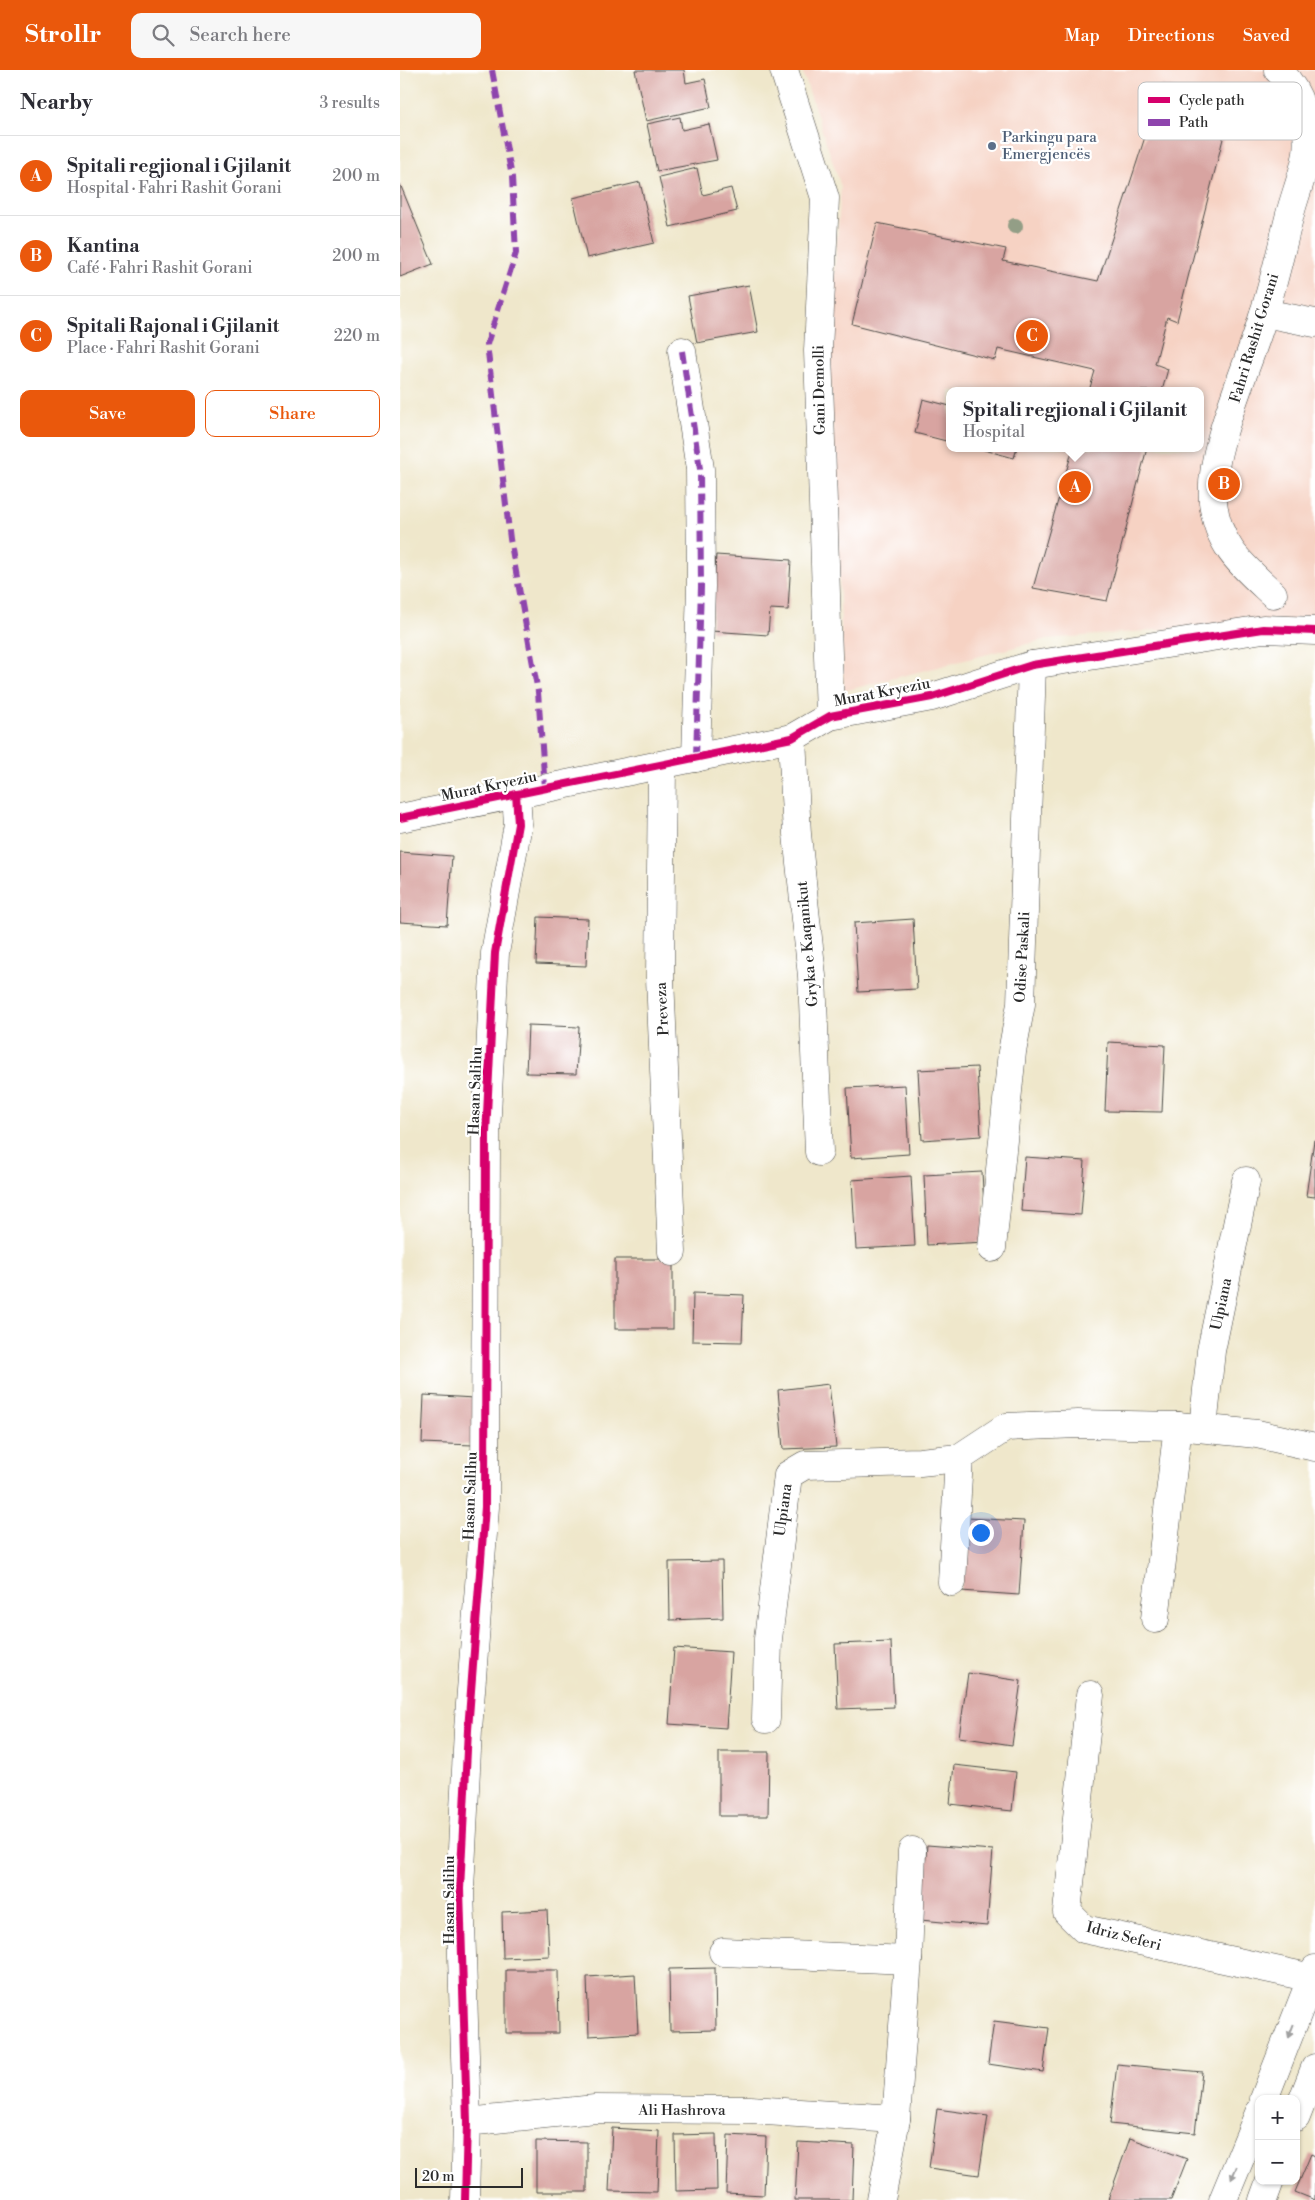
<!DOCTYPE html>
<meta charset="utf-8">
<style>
:root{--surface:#fff;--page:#f7f7f7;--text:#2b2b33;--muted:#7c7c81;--line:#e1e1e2;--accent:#ea580c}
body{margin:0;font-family:"Libre Bodoni",serif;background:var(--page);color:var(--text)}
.controls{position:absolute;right:15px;bottom:15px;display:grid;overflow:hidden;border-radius:10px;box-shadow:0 1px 4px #0004}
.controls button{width:45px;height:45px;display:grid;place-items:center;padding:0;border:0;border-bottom:1px solid var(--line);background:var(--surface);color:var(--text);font:25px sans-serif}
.scale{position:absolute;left:15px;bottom:12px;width:108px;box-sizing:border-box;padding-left:5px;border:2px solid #2b2b2b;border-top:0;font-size:14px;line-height:18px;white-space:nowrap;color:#2b2b2b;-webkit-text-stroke:4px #fff;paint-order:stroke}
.you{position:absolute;left:580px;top:1462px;width:18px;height:18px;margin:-12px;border:4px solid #fff;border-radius:50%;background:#1a73e8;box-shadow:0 0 0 8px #1a73e833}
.badge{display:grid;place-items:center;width:32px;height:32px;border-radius:50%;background:var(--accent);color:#fff;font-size:16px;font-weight:700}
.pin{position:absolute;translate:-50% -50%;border:2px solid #fff;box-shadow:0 1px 5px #0006}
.popup{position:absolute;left:546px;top:317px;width:258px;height:65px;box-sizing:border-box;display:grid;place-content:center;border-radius:10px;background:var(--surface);filter:drop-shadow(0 1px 4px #0005);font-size:16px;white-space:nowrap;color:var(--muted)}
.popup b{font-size:19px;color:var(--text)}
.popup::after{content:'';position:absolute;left:50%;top:100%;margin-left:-10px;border:10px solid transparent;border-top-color:var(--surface)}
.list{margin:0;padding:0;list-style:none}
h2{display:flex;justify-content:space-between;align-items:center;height:65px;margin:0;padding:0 20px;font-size:21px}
h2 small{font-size:16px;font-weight:400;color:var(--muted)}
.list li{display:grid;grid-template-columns:32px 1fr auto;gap:15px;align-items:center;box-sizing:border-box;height:80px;padding:0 20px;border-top:1px solid var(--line)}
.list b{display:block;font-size:19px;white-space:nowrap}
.list p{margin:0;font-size:16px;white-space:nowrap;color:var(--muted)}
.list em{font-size:16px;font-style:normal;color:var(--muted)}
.actions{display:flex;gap:10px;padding:15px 20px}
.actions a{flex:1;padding:11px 0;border:1px solid var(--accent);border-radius:10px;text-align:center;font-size:18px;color:var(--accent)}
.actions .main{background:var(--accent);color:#fff}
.icon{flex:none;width:28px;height:28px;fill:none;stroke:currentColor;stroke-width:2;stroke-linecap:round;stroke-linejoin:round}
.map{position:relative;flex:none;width:915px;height:2130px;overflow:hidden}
header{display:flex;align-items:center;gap:30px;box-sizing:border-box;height:70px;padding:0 25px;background:var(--accent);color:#fff}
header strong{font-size:24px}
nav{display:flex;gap:28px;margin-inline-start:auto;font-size:18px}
.search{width:350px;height:45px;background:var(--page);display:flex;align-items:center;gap:12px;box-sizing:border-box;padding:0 18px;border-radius:10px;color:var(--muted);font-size:19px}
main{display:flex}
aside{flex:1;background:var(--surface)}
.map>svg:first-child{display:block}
.built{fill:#f6d2c3;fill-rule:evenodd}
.building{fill:#d8a4a1}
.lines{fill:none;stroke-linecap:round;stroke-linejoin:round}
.minor-casing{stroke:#484743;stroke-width:29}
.major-casing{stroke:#484743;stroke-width:29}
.minor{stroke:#fff;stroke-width:28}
.major{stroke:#fff;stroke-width:28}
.quiet{stroke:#8e44ad;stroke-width:6;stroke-dasharray:12 6;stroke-linecap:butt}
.cycleway-casing{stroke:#fff;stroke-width:11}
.cycleway{stroke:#d6006c;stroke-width:8}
.tree{fill:#939e86}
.oneway{fill:#a0a0a0}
.service-dot{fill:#5c6f8a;stroke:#fff;stroke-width:2}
.labels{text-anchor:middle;stroke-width:4.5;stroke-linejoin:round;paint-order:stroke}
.service-label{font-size:15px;fill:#4e5e75;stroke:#fff;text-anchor:start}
.street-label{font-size:15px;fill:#2b2b2b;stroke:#fff}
.key{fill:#fff;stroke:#bfbfbf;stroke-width:1}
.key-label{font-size:14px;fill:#2b2b2b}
</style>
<header>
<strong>Strollr</strong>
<div class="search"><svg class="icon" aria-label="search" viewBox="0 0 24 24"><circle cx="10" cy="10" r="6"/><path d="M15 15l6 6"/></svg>Search here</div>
<nav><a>Map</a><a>Directions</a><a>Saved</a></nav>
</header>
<main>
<aside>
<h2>Nearby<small>3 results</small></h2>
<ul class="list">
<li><span class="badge">A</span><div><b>Spitali regjional i Gjilanit</b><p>Hospital · Fahri Rashit Gorani</p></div><em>200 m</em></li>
<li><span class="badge">B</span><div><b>Kantina</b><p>Café · Fahri Rashit Gorani</p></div><em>200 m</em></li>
<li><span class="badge">C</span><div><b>Spitali Rajonal i Gjilanit</b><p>Place · Fahri Rashit Gorani</p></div><em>220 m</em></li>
</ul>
<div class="actions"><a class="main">Save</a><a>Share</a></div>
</aside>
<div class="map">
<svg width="915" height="2130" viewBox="0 0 915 2130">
<rect width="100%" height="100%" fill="#fff"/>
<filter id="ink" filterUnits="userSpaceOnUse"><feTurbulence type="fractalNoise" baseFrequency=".02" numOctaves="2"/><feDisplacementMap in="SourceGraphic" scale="10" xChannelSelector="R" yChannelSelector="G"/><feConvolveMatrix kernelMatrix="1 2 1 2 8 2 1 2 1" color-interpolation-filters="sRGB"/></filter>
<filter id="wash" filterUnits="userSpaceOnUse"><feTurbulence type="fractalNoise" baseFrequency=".0096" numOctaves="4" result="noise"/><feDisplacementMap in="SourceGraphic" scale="20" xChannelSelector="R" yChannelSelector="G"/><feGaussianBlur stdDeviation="1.12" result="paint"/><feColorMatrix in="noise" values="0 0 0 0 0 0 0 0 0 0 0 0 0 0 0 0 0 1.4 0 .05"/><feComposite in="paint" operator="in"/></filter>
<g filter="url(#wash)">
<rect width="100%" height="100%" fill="#efe7cb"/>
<path class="built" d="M402,0H915V565L770,559L647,569L444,621L429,276L441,117ZM550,321H800V378H550Z"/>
<g id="blocks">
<g class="building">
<polygon points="235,0 284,0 286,13 305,9 311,37 246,51"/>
<polygon points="762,15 832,33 777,251 767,247 755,294 768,299 762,321 689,321 695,301 598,279 595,290 452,254 477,153 606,179 603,191 698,211"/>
<polygon points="280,47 282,60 309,54 317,90 257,101 247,54"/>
<polygon points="297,98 303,125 331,118 337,141 270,157 259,107"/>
<polygon points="240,112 254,173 187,188 173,128"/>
<polygon points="0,114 33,194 0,207"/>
<polygon points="349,215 358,262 297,273 288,226"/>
<polygon points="523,329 550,336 550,372 515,363"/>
<polygon points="577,378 617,378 614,388"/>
<polygon points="673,378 747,378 707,531 633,518"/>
<polygon points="316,485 391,490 388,540 370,539 368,565 311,561"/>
<polygon points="0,782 52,786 47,855 0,852"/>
<polygon points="138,847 188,849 186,896 136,894"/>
<polygon points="513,849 517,919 458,922 454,853"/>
<polygon points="128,955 179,957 176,1004 126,1003"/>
<polygon points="708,972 765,975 762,1042 705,1041"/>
<polygon points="577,997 581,1066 522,1070 518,1000"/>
<polygon points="505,1015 509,1084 451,1088 447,1018"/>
<polygon points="914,1070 915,1070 915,1127 906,1126"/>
<polygon points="625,1087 685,1091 681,1145 621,1141"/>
<polygon points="582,1102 586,1172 527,1175 524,1105"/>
<polygon points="511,1106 515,1176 456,1179 452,1110"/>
<rect x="215" y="1189" width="58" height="70"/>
<polygon points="293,1223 344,1225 342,1272 292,1271"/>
<polygon points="429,1314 436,1377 383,1379 378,1320"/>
<polygon points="24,1325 74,1328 73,1375 22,1373"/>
<polygon points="566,1448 624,1451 619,1525 561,1521"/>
<polygon points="322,1491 323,1548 270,1550 269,1492"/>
<polygon points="491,1572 494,1637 438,1639 435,1574"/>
<polygon points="274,1578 331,1582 326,1658 269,1654"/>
<polygon points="568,1603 621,1611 612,1675 559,1667"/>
<polygon points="319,1682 369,1682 368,1746 319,1746"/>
<polygon points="554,1695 616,1702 612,1741 550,1734"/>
<polygon points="527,1775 593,1780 587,1856 520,1850"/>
<polygon points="147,1840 149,1886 103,1888 102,1842"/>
<polygon points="315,1898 316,1960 270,1961 269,1899"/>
<polygon points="106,1900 158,1900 159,1963 106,1963"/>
<polygon points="235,1904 238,1963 189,1966 187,1907"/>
<polygon points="594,1951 649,1958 643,2002 588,1994"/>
<polygon points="717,1994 802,2002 795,2063 710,2054"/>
<polygon points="537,2039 588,2046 579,2105 529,2098"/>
<polygon points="212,2058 259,2061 257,2122 209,2121"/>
<polygon points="316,2064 317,2120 276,2121 275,2065"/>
<polygon points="328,2065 366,2067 364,2125 326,2123"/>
<polygon points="730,2068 787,2089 771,2130 708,2130"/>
<polygon points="136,2071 187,2072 187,2122 136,2122"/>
<polygon points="398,2072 454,2075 452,2130 395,2130"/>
<polygon points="911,2084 915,2086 915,2130 895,2122"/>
</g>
</g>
</g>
<g filter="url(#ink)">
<use href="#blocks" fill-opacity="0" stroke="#484743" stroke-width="1"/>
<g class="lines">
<defs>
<g id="minor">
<polyline points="384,0 425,128 418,281 430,646"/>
<polyline points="864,243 915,253"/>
<polyline points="282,281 300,399 301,516 296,688"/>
<path d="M873,524C843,496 818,477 813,432C808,378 849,297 864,243C874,212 881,180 889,148C894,127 904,104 907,83C910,54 900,20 878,0"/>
<polyline points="392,668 397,764 412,906 419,1082"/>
<polyline points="262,695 260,908 272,1182"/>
<polyline points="0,748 392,668 430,646 532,627 632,595 863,559 915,561"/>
<polyline points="592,1178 612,982 621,934 632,595"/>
<polyline points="803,1358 811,1281 846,1111"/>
<polyline points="552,1512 559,1388"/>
<polyline points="755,1549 778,1356"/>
<polyline points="690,1625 667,1842 684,1859 912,1908"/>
<polyline points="366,1649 368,1569 388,1405 405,1395 520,1392 559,1388 606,1357 678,1354 778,1356 857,1364 915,1377"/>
<polyline points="323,1882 508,1890"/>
<polyline points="67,2052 195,2039 350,2040 496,2049"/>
<polyline points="65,2130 67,2052 60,1819 68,1660 85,1437 86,1064 95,883 118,754 116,724"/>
<polyline points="481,2130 496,2049 508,1890 512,1781"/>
</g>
<g id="major">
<polyline points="864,2029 915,1899"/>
<polyline points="896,2047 915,1998"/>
<polyline points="823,2130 859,2043"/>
<polyline points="863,2130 870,2111"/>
</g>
</defs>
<use href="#minor" class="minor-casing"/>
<use href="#major" class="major-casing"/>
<use href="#minor" class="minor"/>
<use href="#major" class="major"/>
<g class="quiet">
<polyline points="92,0 112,107 116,183 87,274 110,469 138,622 145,718"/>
<polyline points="282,281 300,399 301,516 296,688"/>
</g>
<defs>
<g id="cycleway">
<polyline points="0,748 392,668 430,646 532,627 632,595 863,559 915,561"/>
<polyline points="65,2130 67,2052 60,1819 68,1660 85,1437 86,1064 95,883 118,754 116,724"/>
</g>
</defs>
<use href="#cycleway" class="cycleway-casing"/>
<use href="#cycleway" class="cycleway"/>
</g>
<circle class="tree" cx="615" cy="156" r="8"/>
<defs><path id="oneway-solid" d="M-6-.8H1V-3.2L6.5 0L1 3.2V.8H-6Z" transform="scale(1.25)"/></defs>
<g class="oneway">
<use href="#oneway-solid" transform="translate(891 1961) rotate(111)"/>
<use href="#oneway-solid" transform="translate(834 2103) rotate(113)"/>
</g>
</g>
<circle class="service-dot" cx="592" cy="76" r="5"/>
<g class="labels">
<g class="service-label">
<text x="602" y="72">Parkingu para<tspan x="602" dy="17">Emergjencës</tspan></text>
</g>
<g class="street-label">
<text transform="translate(854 268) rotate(-73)" y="5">Fahri Rashit Gorani</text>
<text transform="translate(419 320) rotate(-91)" y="5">Gani Demolli</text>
<text transform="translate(482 622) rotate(-11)" y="5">Murat Kryeziu</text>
<text transform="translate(89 716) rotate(-12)" y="5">Murat Kryeziu</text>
<text transform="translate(407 874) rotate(-95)" y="5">Gryka e Kaqanikut</text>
<text transform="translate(622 887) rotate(-87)" y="5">Odise Paskali</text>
<text transform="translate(262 939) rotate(-93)" y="5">Preveza</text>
<text transform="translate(75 1021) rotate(-88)" y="5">Hasan Salihu</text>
<text transform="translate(821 1234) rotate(-78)" y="5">Ulpiana</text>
<text transform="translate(70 1426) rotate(-88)" y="5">Hasan Salihu</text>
<text transform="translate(383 1440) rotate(-82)" y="5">Ulpiana</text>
<text transform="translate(49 1830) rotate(-90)" y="5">Hasan Salihu</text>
<text transform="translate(724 1866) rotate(14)" y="5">Idriz Seferi</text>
<text x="282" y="2045">Ali Hashrova</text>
</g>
</g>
<rect x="738" y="12" width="164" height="58" rx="8" class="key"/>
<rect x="748" y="27" width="22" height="6" fill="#d6006c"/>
<rect x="748" y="49" width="22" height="7" fill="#8e44ad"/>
<g class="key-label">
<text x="779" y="35">Cycle path</text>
<text x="779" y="57">Path</text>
</g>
</svg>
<div class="controls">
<button>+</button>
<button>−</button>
</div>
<div class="scale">20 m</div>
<div class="you"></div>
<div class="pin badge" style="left:675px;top:417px">A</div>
<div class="popup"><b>Spitali regjional i Gjilanit</b>Hospital</div>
<div class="pin badge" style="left:824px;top:414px">B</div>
<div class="pin badge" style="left:632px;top:266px">C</div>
</div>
</main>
